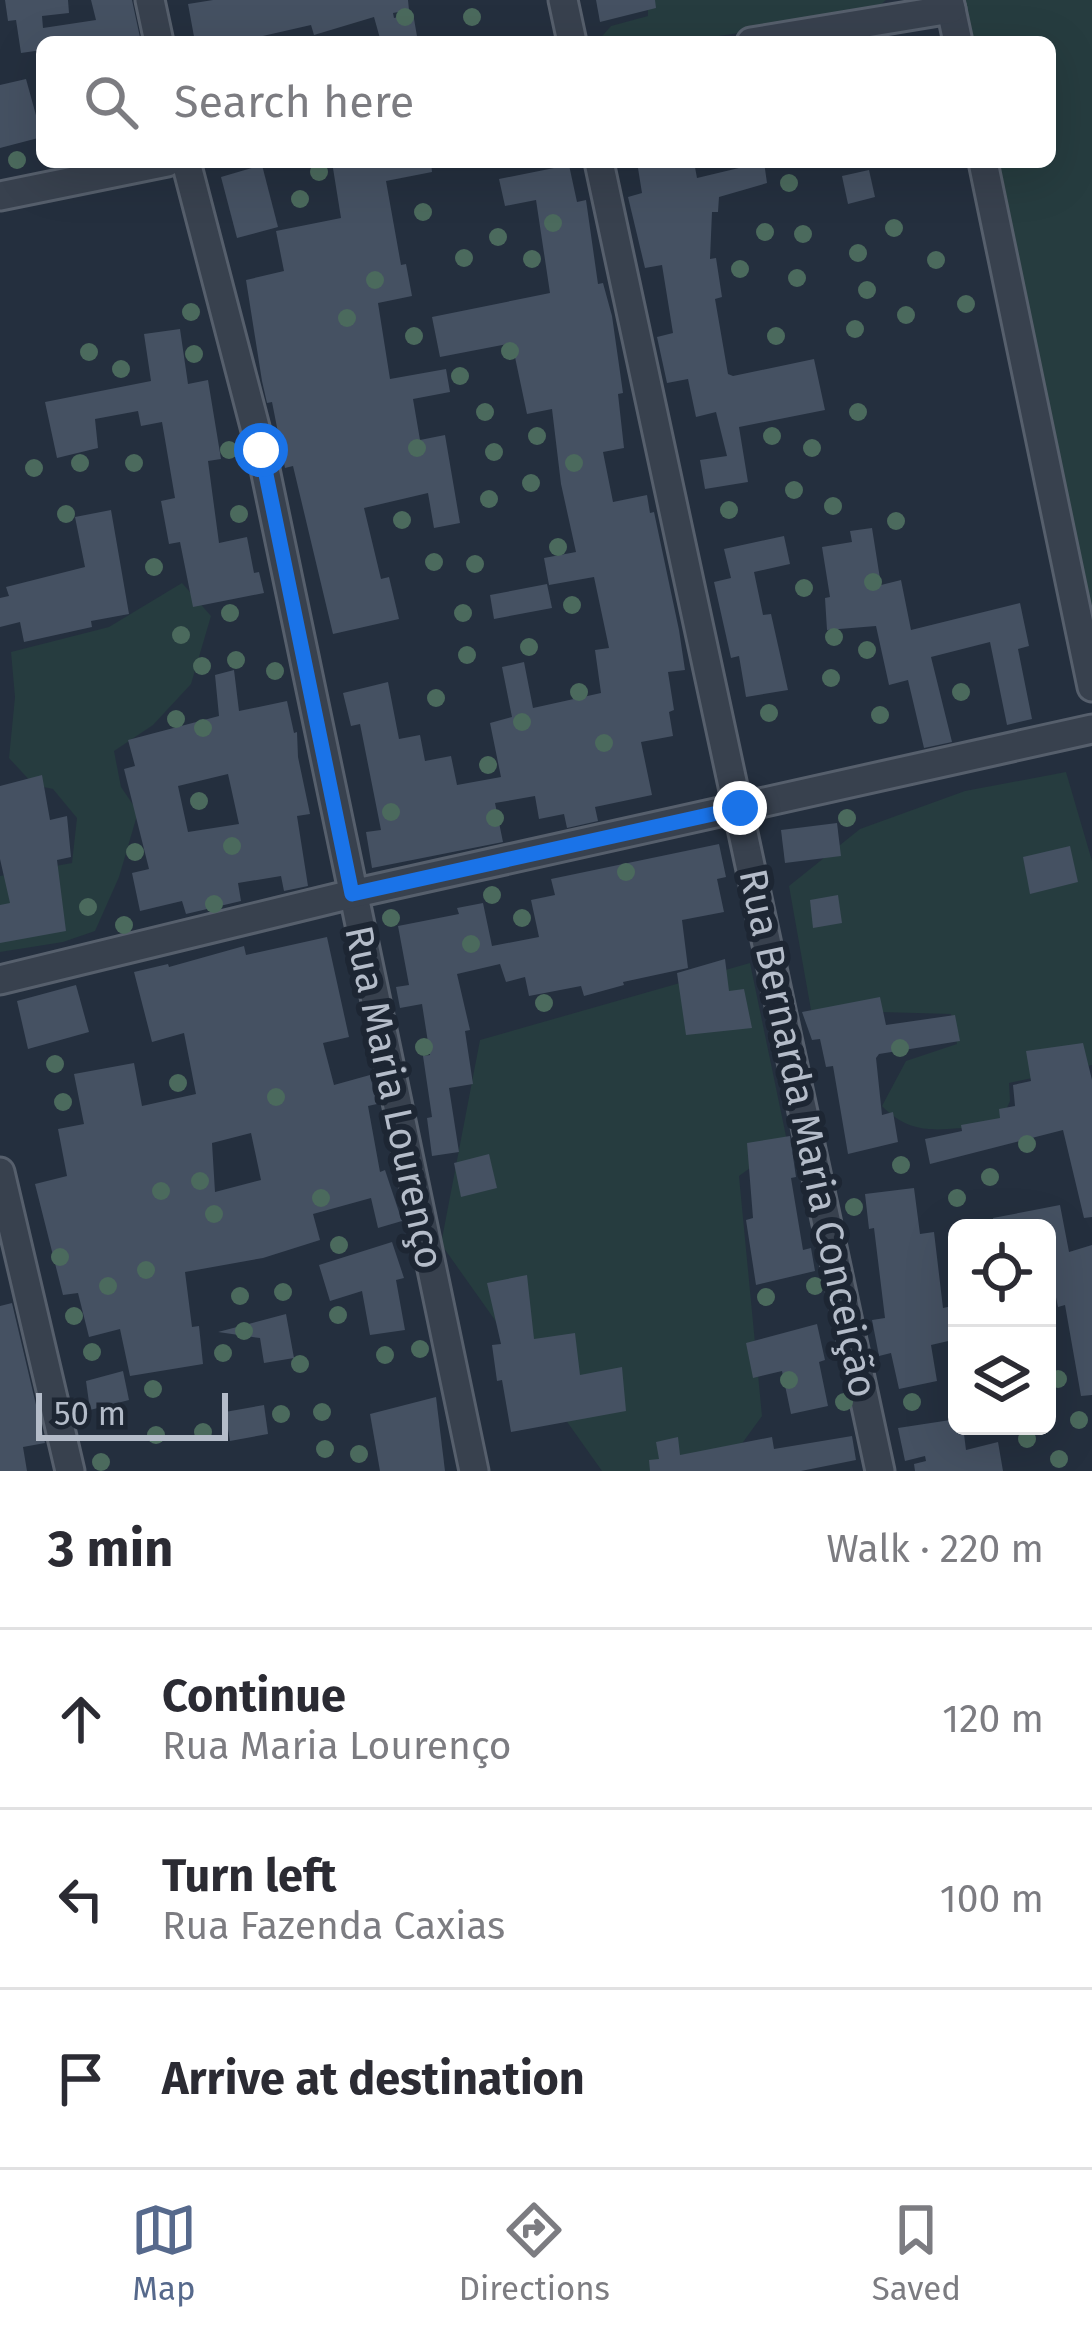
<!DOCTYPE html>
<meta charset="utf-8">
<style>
:root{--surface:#fff;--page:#f2f2f3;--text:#2b2b33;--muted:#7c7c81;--line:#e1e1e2;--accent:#56698c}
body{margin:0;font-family:"Fira Sans",sans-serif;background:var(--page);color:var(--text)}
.controls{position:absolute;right:36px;bottom:36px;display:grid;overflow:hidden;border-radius:18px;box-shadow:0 12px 48px #0002}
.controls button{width:108px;height:108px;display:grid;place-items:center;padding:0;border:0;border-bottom:3px solid var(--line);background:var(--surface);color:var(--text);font:60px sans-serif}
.scale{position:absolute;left:36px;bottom:30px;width:192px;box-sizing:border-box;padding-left:12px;border:6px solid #b4bcc9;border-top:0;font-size:33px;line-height:42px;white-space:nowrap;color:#b4bcc9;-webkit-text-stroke:9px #1d2633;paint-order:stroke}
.stop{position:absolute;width:36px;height:36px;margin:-27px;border:9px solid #1a73e8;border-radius:50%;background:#fff}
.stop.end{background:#1a73e8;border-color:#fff;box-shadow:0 3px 12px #0008}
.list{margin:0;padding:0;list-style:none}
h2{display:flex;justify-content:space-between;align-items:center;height:156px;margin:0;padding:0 48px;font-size:51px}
h2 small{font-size:39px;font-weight:400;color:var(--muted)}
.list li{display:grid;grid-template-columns:78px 1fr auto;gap:36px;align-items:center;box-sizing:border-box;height:180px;padding:0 48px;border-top:3px solid var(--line)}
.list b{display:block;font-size:45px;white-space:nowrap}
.list p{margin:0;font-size:39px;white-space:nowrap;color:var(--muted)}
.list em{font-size:39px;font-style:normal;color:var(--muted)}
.icon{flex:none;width:66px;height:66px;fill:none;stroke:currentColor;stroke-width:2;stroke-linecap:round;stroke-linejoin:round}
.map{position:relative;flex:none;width:1092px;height:1471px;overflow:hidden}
.search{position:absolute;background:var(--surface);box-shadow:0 12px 48px #0002;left:36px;right:36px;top:36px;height:132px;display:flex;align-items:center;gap:30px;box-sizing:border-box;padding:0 42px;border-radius:18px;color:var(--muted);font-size:45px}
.sheet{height:696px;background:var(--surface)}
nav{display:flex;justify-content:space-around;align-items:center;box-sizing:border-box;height:168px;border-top:3px solid var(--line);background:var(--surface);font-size:33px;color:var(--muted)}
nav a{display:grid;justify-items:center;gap:6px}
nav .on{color:var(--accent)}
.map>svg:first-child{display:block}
.green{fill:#263c3f}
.building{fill:#455162;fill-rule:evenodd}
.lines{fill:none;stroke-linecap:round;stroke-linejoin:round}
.street-casing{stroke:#565f6c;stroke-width:33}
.street{stroke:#38414e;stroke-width:27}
.tree{fill:#4b6a5d}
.route{stroke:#1a73e8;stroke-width:15}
.labels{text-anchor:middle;stroke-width:12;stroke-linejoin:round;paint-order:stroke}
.street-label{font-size:39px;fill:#b4bcc9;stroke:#1d2633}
</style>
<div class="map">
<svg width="1092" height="1471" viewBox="0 0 1092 1471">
<rect width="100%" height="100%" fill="#242f3e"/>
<g class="green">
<polygon points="648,0 886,0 879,6 785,26 679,42 597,42 611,26 648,16"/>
<polygon points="963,0 1092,0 1092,651 993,162 1050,162 1050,42 969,42"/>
<polygon points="182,583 211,616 191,684 153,725 114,751 121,787 138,812 119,877 95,931 63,942 0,952 0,876 72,863 77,818 53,789 34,785 9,758 15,697 11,652 109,627"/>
<path d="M1066,772L1092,861V1065L1009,1083L1010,1101L998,1128C951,1123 919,1144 882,1106L906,1061L957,1044L951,1014L811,1010L789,886L860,829L965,791Z"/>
<polygon points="750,963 787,1141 739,1176 762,1416 722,1471 602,1471 441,1244 480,1040"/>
</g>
<g class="building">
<polygon points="5,0 68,0 69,13 42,16 43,28 96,20 91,0 132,0 141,42 42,42 42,50 21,53 16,20 8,21"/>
<polygon points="213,0 408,0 409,10 393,13 394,18 413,13 418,42 381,42 374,17 314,35 311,25 236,42 195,42 188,4"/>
<polygon points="596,0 655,0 656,8 600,22"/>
<polygon points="26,79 42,137 0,148 0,85"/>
<polygon points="332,162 431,162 432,172 386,181 401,265 406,264 412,296 378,303 390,379 446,369 450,392 413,399 420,440 445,435 460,523 434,528 428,493 364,508 381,579 389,577 399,619 333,634 293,466 285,468 272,402 267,403 262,381 246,280 284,271 276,231 341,218"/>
<polygon points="637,162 694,162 697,178 764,162 767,183 719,197 718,212 712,212 710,259 716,258 722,297 715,299 728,374 733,376 814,359 825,410 739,427 748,482 705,489 700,460 727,456 716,412 696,417 688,379 667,383 657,337 673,333 662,265 645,268 628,197 642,193"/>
<polygon points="262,165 278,227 237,238 221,177"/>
<polygon points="569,165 577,202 586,200 598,284 603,283 612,316 623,393 618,394 624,448 603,452 613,502 647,495 650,513 654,512 679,630 685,670 668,672 674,710 669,712 673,736 641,742 652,795 595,807 598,821 567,828 564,814 539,819 535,796 495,803 503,842 372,868 366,832 381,830 360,724 351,726 343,693 388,682 399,739 420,735 425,761 451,756 457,785 501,777 490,723 512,717 502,667 524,662 533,708 601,693 595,650 609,648 594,577 549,585 544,558 576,552 561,484 552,409 527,414 512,343 440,357 432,317 550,293 536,200 505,206 499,179"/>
<polygon points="869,170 875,197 848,204 842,176"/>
<polygon points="180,329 188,384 208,380 221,459 208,461 219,543 247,537 254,573 259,572 264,593 193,607 180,542 169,544 161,501 175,498 162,422 141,426 138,411 95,419 98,448 57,458 45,402 151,381 144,334"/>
<polygon points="111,510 129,614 91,621 92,627 24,642 20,622 0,627 0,598 9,596 6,587 85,567 75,517"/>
<polygon points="872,528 881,585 901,580 911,630 1020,603 1029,646 1018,649 1032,719 1007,725 990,642 931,657 952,742 924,748 908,680 889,685 876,626 827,630 825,598 830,597 822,547 852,542 850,531"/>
<polygon points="784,536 790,564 754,572 763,615 771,614 788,690 746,697 739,656 731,658 714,582 731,578 724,549"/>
<polygon points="547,584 552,608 494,619 490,595"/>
<path d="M234,670L239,711L287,701L294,733L297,732L298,757L310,814L297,816L308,886L284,891L281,876L238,883L241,901L186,914L182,901L140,911L132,873L149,869L124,769L135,766L128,740L219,716L215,675ZM228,774L239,824L188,832L178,786Z"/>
<polygon points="42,775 50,820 67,816 71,857 57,860 66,931 0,943 0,905 10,903 0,859 0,786"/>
<polygon points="837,823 841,856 785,863 781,830"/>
<polygon points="719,844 726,877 717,879 724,912 682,920 688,968 623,982 624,985 584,996 581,986 529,996 525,977 506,982 500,964 457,974 470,1030 465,1031 473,1084 449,1088 459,1152 432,1156 427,1118 432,1117 423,1056 430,1055 422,1004 400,1008 396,987 409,985 398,926 459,914 457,908 483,903 492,946 539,937 531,900 555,895 551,879"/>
<polygon points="1070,846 1078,882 1030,894 1023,857"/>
<polygon points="838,895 842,923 813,928 810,900"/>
<path d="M327,937L349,1037L323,1043L334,1085L370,1075L377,1104L368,1106L380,1172L385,1170L402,1221L378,1228L371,1198L313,1214L320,1240L263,1258L185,1272L192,1327L199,1326L203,1364L130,1376L120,1329L89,1337L78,1293L63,1295L35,1184L67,1176L58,1129L84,1124L74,1074L134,1063L142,1106L196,1094L184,1033L152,1042L134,972L168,964L169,967L244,946L246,955ZM251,1133L261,1180L215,1192L212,1143Z"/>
<polygon points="725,959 729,991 744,989 752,1028 686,1035 677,973"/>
<polygon points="76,985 89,1032 28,1049 17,1001"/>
<polygon points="880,997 886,1025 955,1015 960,1041 879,1054 876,1058 882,1115 893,1112 898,1142 848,1154 833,1066 826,1067 820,1039 812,1040 802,1012"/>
<polygon points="1083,1043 1092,1080 1092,1217 1084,1218 1063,1130 930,1164 925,1139 962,1131 961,1125 1000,1118 999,1109 1015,1106 1013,1085 1031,1081 1026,1051"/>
<polygon points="790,1136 796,1177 791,1178 803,1250 811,1248 815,1271 756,1285 746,1220 753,1218 747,1143"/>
<polygon points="489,1154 497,1188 461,1197 454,1163"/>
<polygon points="914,1188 920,1234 934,1232 943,1308 957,1305 957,1339 931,1345 937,1381 899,1389 891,1353 879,1356 872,1320 885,1318 874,1228 869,1229 865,1194"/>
<polygon points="1060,1205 1069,1252 1092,1245 1092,1395 1081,1396 1065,1305 1058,1307 1047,1252 1047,1228 994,1228 993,1218"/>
<polygon points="392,1242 404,1278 396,1280 405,1330 370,1335 362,1291 330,1301 319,1265"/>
<polygon points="527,1275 534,1339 575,1333 580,1375 622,1367 626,1411 511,1432 502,1380 497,1381 492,1345 501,1344 487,1283"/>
<polygon points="12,1303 45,1443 23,1447 27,1471 0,1471 0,1306"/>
<polygon points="286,1314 294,1358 264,1363 260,1338 218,1332"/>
<polygon points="817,1324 825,1360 819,1362 828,1406 791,1414 782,1371 753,1378 746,1343"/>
<polygon points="123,1371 129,1400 90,1410 86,1381"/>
<polygon points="436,1397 445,1471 380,1471 370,1414"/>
<polygon points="264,1405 268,1434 230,1441 225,1412"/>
<polygon points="957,1419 957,1426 963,1426 966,1450 998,1442 1003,1471 915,1471 914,1464 926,1461 925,1456 905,1461 898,1428"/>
<polygon points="852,1436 856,1460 801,1471 650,1471 649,1460 659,1459 656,1442 678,1437 680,1455 772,1437 774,1449"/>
</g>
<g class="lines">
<defs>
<g id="street">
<polyline points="150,0 159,42"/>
<polyline points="563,0 572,42"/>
<polyline points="949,0 958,42"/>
<polyline points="751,42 951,9"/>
<polyline points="186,162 261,450 474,1471"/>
<polyline points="599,162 880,1471"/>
<polyline points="983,162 1092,687"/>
<polyline points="0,196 167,162"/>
<polyline points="0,980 352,894 1092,729"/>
<polyline points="0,1172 70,1471"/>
</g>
</defs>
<use href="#street" class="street-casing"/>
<use href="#street" class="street"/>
</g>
<g class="tree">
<circle cx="405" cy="17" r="9"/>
<circle cx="472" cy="17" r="9"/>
<circle cx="17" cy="160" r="9"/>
<circle cx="319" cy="172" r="9"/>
<circle cx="789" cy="183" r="9"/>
<circle cx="300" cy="199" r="9"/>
<circle cx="423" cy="212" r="9"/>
<circle cx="553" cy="223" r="9"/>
<circle cx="894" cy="228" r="9"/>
<circle cx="765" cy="232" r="9"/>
<circle cx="803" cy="234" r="9"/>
<circle cx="498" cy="237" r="9"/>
<circle cx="858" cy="253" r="9"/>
<circle cx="464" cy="258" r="9"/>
<circle cx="532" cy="259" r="9"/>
<circle cx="936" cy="260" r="9"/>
<circle cx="740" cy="269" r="9"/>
<circle cx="797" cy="278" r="9"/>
<circle cx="375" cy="280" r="9"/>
<circle cx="867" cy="290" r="9"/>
<circle cx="966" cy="304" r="9"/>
<circle cx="191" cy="312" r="9"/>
<circle cx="906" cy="315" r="9"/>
<circle cx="347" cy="318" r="9"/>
<circle cx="855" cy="329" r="9"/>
<circle cx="414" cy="336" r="9"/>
<circle cx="776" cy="336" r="9"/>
<circle cx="510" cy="351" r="9"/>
<circle cx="89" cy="352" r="9"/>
<circle cx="194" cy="354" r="9"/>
<circle cx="121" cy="369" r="9"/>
<circle cx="460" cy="376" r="9"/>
<circle cx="485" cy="412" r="9"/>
<circle cx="858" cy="412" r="9"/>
<circle cx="537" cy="436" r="9"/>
<circle cx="772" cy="436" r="9"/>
<circle cx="417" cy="448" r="9"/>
<circle cx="812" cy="448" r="9"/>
<circle cx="229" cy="450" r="9"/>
<circle cx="494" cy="452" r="9"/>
<circle cx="80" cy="463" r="9"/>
<circle cx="134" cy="463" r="9"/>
<circle cx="574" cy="463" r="9"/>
<circle cx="34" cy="468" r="9"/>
<circle cx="531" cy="483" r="9"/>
<circle cx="794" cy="490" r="9"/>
<circle cx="489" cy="499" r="9"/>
<circle cx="833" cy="506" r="9"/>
<circle cx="729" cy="510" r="9"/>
<circle cx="66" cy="514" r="9"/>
<circle cx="239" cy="514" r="9"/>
<circle cx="402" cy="520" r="9"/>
<circle cx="896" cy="521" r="9"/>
<circle cx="558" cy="547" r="9"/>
<circle cx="434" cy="562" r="9"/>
<circle cx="475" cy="564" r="9"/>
<circle cx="154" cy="567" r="9"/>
<circle cx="873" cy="582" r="9"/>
<circle cx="804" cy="588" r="9"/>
<circle cx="572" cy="605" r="9"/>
<circle cx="230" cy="613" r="9"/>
<circle cx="463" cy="613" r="9"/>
<circle cx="181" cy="635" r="9"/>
<circle cx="834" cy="637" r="9"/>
<circle cx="529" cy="647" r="9"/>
<circle cx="867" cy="650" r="9"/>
<circle cx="467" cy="655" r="9"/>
<circle cx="236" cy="660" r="9"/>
<circle cx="202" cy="666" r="9"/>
<circle cx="275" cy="671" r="9"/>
<circle cx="831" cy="678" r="9"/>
<circle cx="579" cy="692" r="9"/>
<circle cx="961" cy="692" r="9"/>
<circle cx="436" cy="698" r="9"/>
<circle cx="769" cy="713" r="9"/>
<circle cx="880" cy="715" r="9"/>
<circle cx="176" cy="719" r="9"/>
<circle cx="522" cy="722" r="9"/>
<circle cx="203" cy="728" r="9"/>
<circle cx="604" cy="743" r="9"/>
<circle cx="488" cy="765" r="9"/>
<circle cx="199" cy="801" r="9"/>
<circle cx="391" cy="812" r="9"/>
<circle cx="495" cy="818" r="9"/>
<circle cx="847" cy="818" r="9"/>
<circle cx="232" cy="846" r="9"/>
<circle cx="135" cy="852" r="9"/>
<circle cx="626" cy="872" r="9"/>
<circle cx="492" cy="895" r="9"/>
<circle cx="214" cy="904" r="9"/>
<circle cx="88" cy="907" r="9"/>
<circle cx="391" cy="918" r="9"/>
<circle cx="522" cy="918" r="9"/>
<circle cx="124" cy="925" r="9"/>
<circle cx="471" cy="944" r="9"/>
<circle cx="544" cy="1003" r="9"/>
<circle cx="424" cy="1047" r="9"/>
<circle cx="900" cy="1048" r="9"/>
<circle cx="55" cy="1064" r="9"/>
<circle cx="178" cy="1083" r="9"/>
<circle cx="276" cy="1097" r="9"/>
<circle cx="63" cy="1102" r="9"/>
<circle cx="1027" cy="1144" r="9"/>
<circle cx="901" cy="1165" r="9"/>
<circle cx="990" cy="1177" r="9"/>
<circle cx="200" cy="1181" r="9"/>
<circle cx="161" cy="1191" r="9"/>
<circle cx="321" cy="1198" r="9"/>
<circle cx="957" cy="1198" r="9"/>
<circle cx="854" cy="1207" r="9"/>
<circle cx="214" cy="1214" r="9"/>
<circle cx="339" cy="1245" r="9"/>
<circle cx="60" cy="1257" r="9"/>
<circle cx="146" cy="1270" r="9"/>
<circle cx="108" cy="1286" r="9"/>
<circle cx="815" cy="1286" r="9"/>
<circle cx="283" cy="1292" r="9"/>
<circle cx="240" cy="1296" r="9"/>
<circle cx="766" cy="1297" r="9"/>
<circle cx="338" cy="1315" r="9"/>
<circle cx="74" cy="1316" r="9"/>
<circle cx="244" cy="1331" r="9"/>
<circle cx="420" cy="1349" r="9"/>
<circle cx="92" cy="1352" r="9"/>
<circle cx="223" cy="1353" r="9"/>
<circle cx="385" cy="1355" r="9"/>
<circle cx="300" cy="1364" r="9"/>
<circle cx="1058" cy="1379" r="9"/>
<circle cx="789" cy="1380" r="9"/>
<circle cx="153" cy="1389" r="9"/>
<circle cx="844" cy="1402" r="9"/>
<circle cx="912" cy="1402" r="9"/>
<circle cx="322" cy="1412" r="9"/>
<circle cx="281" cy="1414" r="9"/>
<circle cx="1079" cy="1420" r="9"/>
<circle cx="203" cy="1432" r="9"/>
<circle cx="156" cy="1435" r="9"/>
<circle cx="1027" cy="1439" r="9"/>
<circle cx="325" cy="1449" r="9"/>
<circle cx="359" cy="1454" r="9"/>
<circle cx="1059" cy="1459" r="9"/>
<circle cx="101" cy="1462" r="9"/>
</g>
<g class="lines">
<polyline class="route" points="261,450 352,894 740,808"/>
</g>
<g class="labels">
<g class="street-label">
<text transform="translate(395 1097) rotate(78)" y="14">Rua Maria Lourenço</text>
<text transform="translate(809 1133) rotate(78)" y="14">Rua Bernarda Maria Conceição</text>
</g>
</g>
</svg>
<div class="controls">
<button><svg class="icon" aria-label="locate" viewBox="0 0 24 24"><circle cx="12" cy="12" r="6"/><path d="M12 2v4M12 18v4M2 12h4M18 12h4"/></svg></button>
<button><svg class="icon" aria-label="layers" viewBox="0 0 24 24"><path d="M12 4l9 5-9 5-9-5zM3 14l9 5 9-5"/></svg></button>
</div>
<div class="scale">50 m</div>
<div class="stop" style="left:261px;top:450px"></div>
<div class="stop end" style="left:740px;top:808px"></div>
<div class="search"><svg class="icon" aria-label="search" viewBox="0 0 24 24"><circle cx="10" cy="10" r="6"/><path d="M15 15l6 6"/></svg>Search here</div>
</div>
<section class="sheet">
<h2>3 min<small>Walk · 220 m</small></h2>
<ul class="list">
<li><svg class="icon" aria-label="ahead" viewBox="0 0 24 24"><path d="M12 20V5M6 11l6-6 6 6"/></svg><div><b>Continue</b><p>Rua Maria Lourenço</p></div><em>120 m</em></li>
<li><svg class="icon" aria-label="left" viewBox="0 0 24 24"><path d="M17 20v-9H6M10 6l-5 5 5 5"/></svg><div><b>Turn left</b><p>Rua Fazenda Caxias</p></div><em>100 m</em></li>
<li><svg class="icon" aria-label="arrive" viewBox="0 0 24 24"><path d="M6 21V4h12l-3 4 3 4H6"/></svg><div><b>Arrive at destination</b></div></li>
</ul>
</section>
<nav>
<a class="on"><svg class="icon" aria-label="map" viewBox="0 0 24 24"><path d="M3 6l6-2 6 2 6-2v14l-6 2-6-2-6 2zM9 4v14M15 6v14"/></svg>Map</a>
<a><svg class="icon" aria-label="directions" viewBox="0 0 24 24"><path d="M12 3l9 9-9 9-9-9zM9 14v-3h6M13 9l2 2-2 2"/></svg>Directions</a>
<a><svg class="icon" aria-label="saved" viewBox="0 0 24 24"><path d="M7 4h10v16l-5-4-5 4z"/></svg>Saved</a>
</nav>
